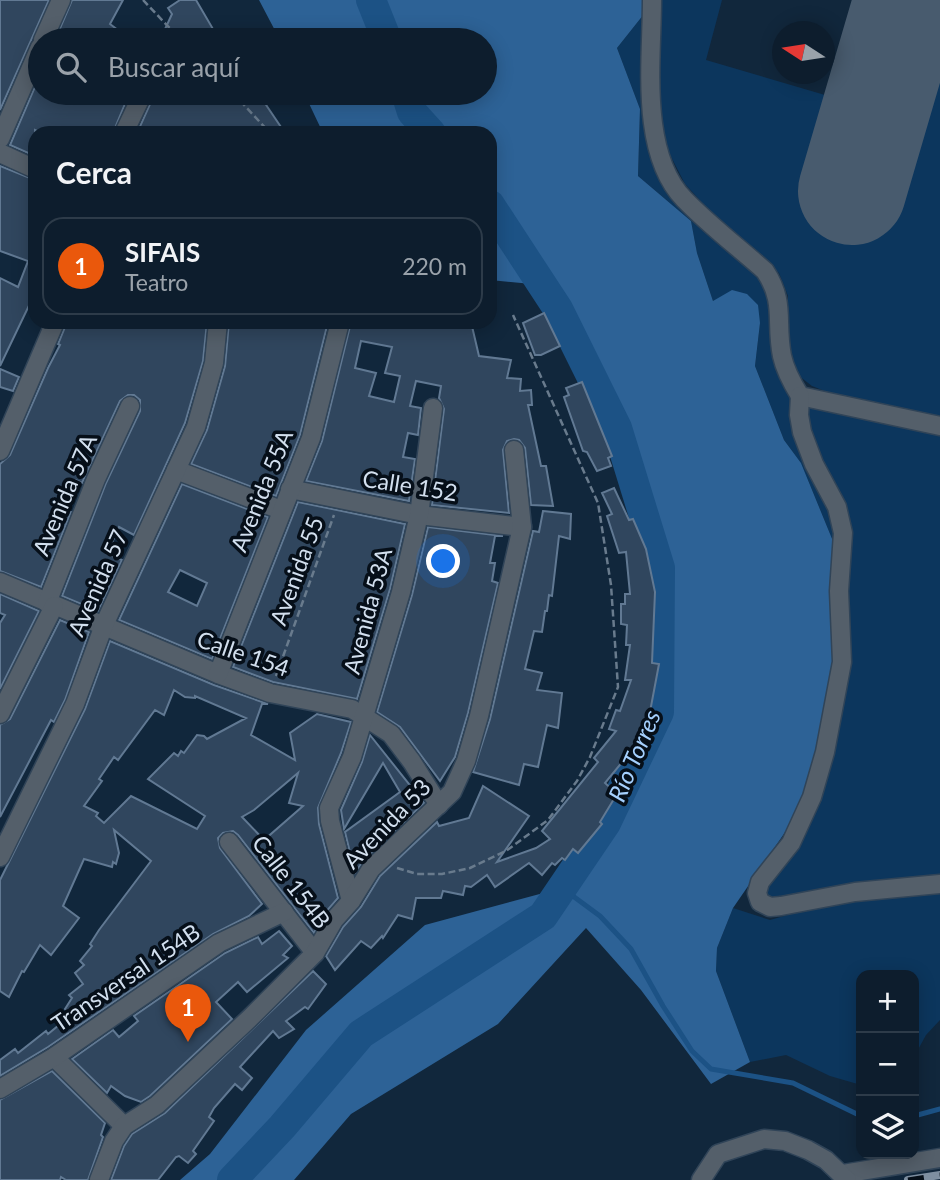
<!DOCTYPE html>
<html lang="es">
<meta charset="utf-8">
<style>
:root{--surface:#0d1d2d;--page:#1b2a39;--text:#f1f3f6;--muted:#9aa2aa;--line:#2d3b49;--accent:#ea580c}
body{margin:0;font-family:Lato,sans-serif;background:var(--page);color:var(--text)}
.controls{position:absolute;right:21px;bottom:21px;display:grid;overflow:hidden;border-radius:14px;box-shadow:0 4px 18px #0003}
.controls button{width:63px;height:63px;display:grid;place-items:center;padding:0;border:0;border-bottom:2px solid var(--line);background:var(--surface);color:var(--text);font:35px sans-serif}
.compass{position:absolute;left:772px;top:21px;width:63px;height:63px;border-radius:50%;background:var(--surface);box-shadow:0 4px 18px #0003;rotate:282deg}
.you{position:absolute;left:444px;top:562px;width:24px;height:24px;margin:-18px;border:5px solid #fff;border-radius:50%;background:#1a73e8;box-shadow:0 0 0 10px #1a73e833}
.badge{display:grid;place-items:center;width:46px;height:46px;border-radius:50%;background:var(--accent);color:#fff;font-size:23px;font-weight:700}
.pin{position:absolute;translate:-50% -58px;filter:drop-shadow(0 2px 4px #0008)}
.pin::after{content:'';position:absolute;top:37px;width:24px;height:21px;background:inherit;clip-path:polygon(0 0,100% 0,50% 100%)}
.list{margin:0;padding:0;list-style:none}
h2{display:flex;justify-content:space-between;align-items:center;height:91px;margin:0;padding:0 28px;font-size:30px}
h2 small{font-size:23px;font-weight:400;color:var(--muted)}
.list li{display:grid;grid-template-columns:46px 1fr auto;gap:21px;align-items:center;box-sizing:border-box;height:98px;margin:0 14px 14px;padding:0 14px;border:2px solid var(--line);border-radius:21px}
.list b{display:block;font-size:26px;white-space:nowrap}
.list p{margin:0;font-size:23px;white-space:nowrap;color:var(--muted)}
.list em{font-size:23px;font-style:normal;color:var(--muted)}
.icon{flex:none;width:38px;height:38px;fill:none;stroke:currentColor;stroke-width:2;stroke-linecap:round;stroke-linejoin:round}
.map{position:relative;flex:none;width:940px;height:1180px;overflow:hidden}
.search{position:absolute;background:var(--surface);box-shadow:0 4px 18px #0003;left:28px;top:28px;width:469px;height:77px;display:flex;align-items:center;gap:18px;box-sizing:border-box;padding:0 24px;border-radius:38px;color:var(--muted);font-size:26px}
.panel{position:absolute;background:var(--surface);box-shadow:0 4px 18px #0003;left:28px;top:126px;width:469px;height:203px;border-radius:21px}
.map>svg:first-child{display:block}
.green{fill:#0c365d}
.forest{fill:#2d6296}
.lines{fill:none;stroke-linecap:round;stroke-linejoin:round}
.stream{stroke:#1c5285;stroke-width:5}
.river{stroke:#1c5285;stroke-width:30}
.taxiway{stroke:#485b6e;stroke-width:44}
.runway{stroke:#485b6e;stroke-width:108}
.building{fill:#30465e;stroke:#617993;stroke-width:2;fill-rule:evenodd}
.minor-casing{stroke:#304458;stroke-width:21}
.path{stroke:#697b8d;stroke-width:2.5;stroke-dasharray:7 3.5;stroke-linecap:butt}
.minor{stroke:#545f6a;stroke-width:18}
.rail-casing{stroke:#7e8fa1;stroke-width:8}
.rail{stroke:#060f19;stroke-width:5;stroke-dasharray:16;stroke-linecap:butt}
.labels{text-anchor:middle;stroke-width:7;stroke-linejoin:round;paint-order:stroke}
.street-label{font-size:23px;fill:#d2dfee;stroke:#060f19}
.water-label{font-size:24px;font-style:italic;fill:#a5d0fe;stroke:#060f19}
</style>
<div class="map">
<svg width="940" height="1180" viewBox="0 0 940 1180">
<rect width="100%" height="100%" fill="#11273c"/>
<g class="green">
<polygon points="657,0 722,0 706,60 842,100 811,214 874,228 931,32 940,13 940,417 837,396 812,386 794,372 786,347 788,296 779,273 716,218 685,184 666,147 659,114"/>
<polygon points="644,14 668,190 766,286 791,398 793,418 838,530 835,546 801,463 784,440 755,366 760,323 713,301 697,253 691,221 638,176 640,109 617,48"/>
<polygon points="806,406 940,430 940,875 771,901 766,894 772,873 795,846 847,525 806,425"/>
<polygon points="940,892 940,1020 926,1035 914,1057 914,975 861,975 861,1085 830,1076 786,1055 750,1062 716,971 717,948 733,908 770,920 840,900"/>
</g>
<polygon class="forest" points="259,0 644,0 644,14 617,48 640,109 638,176 691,221 697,253 713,301 732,290 747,294 758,305 760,323 755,366 784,440 801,463 835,546 833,660 818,754 799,812 733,908 717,948 716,971 750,1062 711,1084 641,990 586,928 498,1024 351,1114 294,1180 180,1180 210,1154 306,1030 425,925 562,888 606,823 659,712 660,568 617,428 558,309 542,285 490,280 490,133 323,133 304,93 485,93 485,40 280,40"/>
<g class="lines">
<g class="stream">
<polyline points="562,888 600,916 631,949 663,1006 692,1051 711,1069 793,1083 861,1116"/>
<polyline points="914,1116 940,1109"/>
</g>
<g class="river">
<polyline points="371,0 387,40"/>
<polyline points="406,93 412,112 431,133"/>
<polyline points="232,1180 282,1127 361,1034 543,916 606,823 659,712 660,568 617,428 558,309 490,205"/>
</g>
<polyline class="taxiway" points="907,6 911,0"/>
<polyline class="runway" points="852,191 908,0"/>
</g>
<g class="building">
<polygon points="0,0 49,0 0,110"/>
<polygon points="72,0 123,0 110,24 131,40 55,40"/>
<polygon points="180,0 196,0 213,29 204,34 211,40 160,40 172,14 168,8"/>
<polygon points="37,82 40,84 40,93 105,93 125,104 113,133 43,133 35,130 35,156 10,145"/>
<polygon points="155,93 258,93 285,133 137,133"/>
<polygon points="0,166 35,180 35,293 0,366 0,278 18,287 28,261 0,251"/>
<polygon points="544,313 560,346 541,355 535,355 523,323"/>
<polygon points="67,322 207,322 203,361 185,423 134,535 119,527 107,554 122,560 98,611 62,596 106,483 140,411 140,400 134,395 128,395 120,401 82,483 76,480 63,508 71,512 41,587 0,571 0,464 10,455 48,368 60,345 58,344"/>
<polygon points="229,322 272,322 283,325 284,322 328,322 300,435 276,496 191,464 207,430 225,366"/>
<path d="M351,322H471L479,356L511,360L507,378L521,379L520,391L531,390L532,405H528L541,466H546L553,506L531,505L525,448L519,440L514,439L507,441L503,450L509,513L432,505L444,409L439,398L441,386L416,381L410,406L421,408L418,435L408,433L403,457L415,459L409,501L306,481L322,441ZM361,341L392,347L385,373L400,376L394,402L369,396L376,373L355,368Z"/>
<polygon points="0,369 19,377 13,391 0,387"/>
<polygon points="582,382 612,456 608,458 611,466 597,471 587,452 583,451 564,397 569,395 566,388"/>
<path d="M182,484L268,517L212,659L119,620ZM180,570L207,583L197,606L168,592Z"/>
<polygon points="614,488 629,520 633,519 646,549 655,592 652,663 659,664 646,733 605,783 617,794 600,822 602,824 578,853 573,849 565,860 562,858 555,865 552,863 542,875 529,863 495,887 487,875 471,887 465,886 463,895 443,891 441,898 416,898 412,919 398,915 383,938 382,936 371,948 361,941 335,970 326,956 343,927 361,907 380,876 437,822 439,826 469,818 483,786 529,816 497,862 536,848 550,839 542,831 598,762 594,758 616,731 609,729 616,710 620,711 631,680 625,680 630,645 626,645 627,625 621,624 621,604 625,604 625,594 630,594 626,552 619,553 607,516 612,514 602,493"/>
<polygon points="298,502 405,524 390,589 357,699 273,682 233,667"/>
<polygon points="543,511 571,514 570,539 559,536 552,596 549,595 547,611 545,611 542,632 534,631 525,669 542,673 537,690 562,693 560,711 558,728 547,725 538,767 524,764 519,785 473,772 490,719 533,531 539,532"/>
<polygon points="428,527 503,536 495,536 490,563 495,563 492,581 498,583 468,713 455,757 440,781 400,727 377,712 412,595"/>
<polygon points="0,594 39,611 0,689 0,623 5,615 0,613"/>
<polygon points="60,620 89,632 65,700 54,722 51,720 0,817 0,725 10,719"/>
<path d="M110,641L214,685L268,704H262L251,735L295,760L290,733L317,714L351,722L341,753L318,808L319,824L338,898L324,914L314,933L238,835L233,831L223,833L218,838L220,848L262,904L249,916L213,934L48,1047L0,1076V1060L15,1049L18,1053L46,1031L48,1034L70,1016L65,1009L72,998L69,995L83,984L75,973L84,965L80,961L92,946L90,944L99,930L151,861L114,830L119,853L116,864L113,862L112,867L84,859L63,906L79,918L51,955L40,945L24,972L22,971L9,997L0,991V880L85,709ZM174,690L185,697L195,698V696L246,718L207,739L204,736L197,735L184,753L181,751L178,756L174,753L148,779L205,816L197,829L131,796L104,823L96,816L98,813L84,806L102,781L99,779L114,757L118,760L155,710L164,715ZM298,773L289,803L303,806L264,840L242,817L254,810Z"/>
<polygon points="370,735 424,803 363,861 355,873 345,832 400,792 383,763 344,829 341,810 362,762"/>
<polygon points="279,931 292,946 283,955 288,958 247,992 238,982 216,1002 232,1019 150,1096 141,1102 125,1096 111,1086 107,1093 72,1059 113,1030 119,1037 138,1021 134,1016 225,953 258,937 262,944"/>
<polygon points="313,971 326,984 308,1009 305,1007 286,1021 294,1029 279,1038 273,1031 240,1067 252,1078 242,1090 235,1084 214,1108 209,1117 214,1121 193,1151 196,1154 188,1163 179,1156 176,1157 158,1180 111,1180 124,1146 132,1134 165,1113"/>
<polygon points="52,1071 105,1123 101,1135 103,1137 88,1180 66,1180 61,1177 60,1180 0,1180 0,1100"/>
</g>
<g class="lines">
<defs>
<g id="minor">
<path d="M652,0C652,59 639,152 684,199C709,225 738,247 765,271C786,303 775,321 782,356C785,370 792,383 800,396L940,426"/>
<polyline points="43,40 61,0"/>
<polyline points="124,133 143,93"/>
<polyline points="0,139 40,47"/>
<polyline points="0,153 35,169"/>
<polyline points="800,396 799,415 802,432 814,464 837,507 843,533 839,591 842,662 825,752 812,797 791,843 760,882 757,893 760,902 770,907 781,906 855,892 940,884"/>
<polyline points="0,451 55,322"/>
<polyline points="176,470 281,510"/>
<polyline points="290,489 419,515 522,527"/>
<polyline points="0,582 218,674 270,693 352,709 391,734 412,762 439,805"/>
<polyline points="47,603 96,479 130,406"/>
<polyline points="218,674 311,438 340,322"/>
<polyline points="0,714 54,606"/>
<polyline points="229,842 315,953"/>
<polyline points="0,857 75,704 104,625 196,427 214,363 218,322"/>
<polyline points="351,901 330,821 329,808 352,757 401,592 419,515 433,408"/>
<polyline points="54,1057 124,1126"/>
<polyline points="0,1089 54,1057 219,943 284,912"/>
<polyline points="843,1174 940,1158"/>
<polyline points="99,1180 114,1141 124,1126 157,1105 250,1018 315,953 334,920 351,901 371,869 452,792 466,761 479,716 522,527 514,450"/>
<polyline points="701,1180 718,1154 764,1139 785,1141 808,1150 826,1160 847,1180"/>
</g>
</defs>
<use href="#minor" class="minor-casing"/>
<g class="path">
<polyline points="143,0 181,40"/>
<polyline points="233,93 270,133"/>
<polyline points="276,676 334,515"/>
<polyline points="397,868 417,874 442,874 470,868 506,851 548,820 577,781 590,757 618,687 611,585 598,503 513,315"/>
</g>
<use href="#minor" class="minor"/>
<defs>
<polyline id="rail" points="908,1180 940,1175"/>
</defs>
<use href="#rail" class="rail-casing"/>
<use href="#rail" class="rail"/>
</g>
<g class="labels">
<g class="street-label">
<text transform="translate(410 486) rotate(9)" y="8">Calle 152</text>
<text transform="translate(262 491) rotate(-68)" y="8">Avenida 55A</text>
<text transform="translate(65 495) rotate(-67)" y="8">Avenida 57A</text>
<text transform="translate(297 571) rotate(-70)" y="8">Avenida 55</text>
<text transform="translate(98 583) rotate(-66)" y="8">Avenida 57</text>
<text transform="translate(368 611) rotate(-75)" y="8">Avenida 53A</text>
<text transform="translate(243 654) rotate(19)" y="8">Calle 154</text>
<text transform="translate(387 824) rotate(-46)" y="8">Avenida 53</text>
<text transform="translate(291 882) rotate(52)" y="8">Calle 154B</text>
<text transform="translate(126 978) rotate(-34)" y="8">Transversal 154B</text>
</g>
<g class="water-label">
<text transform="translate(635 756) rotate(-67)" y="8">Río Torres</text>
</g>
</g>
</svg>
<div class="controls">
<button>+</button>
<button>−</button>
<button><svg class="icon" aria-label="layers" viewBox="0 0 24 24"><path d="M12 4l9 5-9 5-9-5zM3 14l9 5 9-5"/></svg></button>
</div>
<svg class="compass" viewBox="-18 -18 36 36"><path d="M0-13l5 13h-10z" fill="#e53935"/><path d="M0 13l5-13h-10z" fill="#9aa2aa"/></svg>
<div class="you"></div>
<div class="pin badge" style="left:188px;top:1042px">1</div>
<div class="search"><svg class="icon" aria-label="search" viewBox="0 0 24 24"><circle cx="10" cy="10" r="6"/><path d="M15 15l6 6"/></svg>Buscar aquí</div>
<section class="panel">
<h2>Cerca<small></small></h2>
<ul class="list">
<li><span class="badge">1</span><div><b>SIFAIS</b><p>Teatro</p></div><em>220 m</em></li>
</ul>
</section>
</div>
